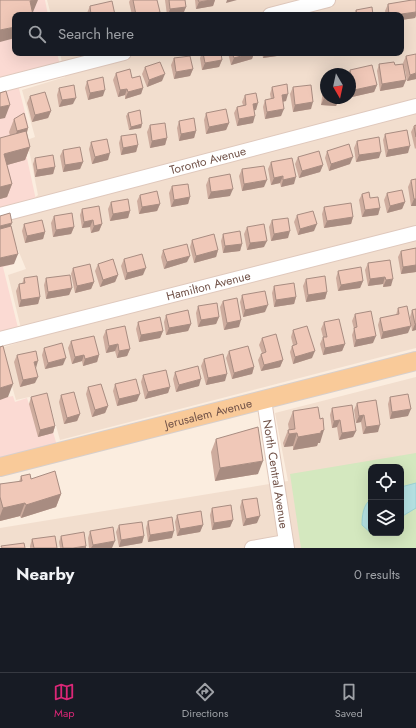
<!DOCTYPE html>
<style>
:root{--surface:#171b24;--page:#242831;--text:#f1f3f6;--muted:#9ea1a6;--line:#363941;--accent:#db2777}
body{margin:0;font-family:Jost,sans-serif;background:var(--page);color:var(--text)}
.controls{position:absolute;right:12px;bottom:12px;display:grid;overflow:hidden;border-radius:8px;box-shadow:0 4px 16px #0002}
.controls button{width:36px;height:36px;display:grid;place-items:center;padding:0;border:0;border-bottom:1px solid var(--line);background:var(--surface);color:var(--text);font:20px sans-serif}
.compass{position:absolute;left:320px;top:68px;width:36px;height:36px;border-radius:50%;background:var(--surface);box-shadow:0 4px 16px #0002;rotate:171deg}
.list{margin:0;padding:0;list-style:none}
h2{display:flex;justify-content:space-between;align-items:center;height:52px;margin:0;padding:0 16px;font-size:17px}
h2 small{font-size:13px;font-weight:400;color:var(--muted)}
.icon{flex:none;width:22px;height:22px;fill:none;stroke:currentColor;stroke-width:2;stroke-linecap:round;stroke-linejoin:round}
.map{position:relative;flex:none;width:416px;height:548px;overflow:hidden}
.search{position:absolute;background:var(--surface);box-shadow:0 4px 16px #0002;left:12px;right:12px;top:12px;height:44px;display:flex;align-items:center;gap:10px;box-sizing:border-box;padding:0 14px;border-radius:8px;color:var(--muted);font-size:15px}
.sheet{height:124px;background:var(--surface)}
nav{display:flex;justify-content:space-around;align-items:center;box-sizing:border-box;height:56px;border-top:1px solid var(--line);background:var(--surface);font-size:11px;color:var(--muted)}
nav a{display:grid;justify-items:center;gap:2px}
nav .on{color:var(--accent)}
.map>svg:first-child{display:block}
.residential{fill:#f2dece;fill-rule:evenodd}
.commercial{fill:#fbdad3}
.green{fill:#d4e8bf;fill-rule:evenodd}
.water{fill:#b5e2e3;stroke:#9cd3d5}
.lines{fill:none;stroke-linecap:round;stroke-linejoin:round}
.minor-casing{stroke:#dfc8bc;stroke-width:16}
.major-casing{stroke:#d7cfcc;stroke-width:20}
.minor{stroke:#fff;stroke-width:14}
.major{stroke:#f9ca99;stroke-width:18}
.wall{fill:#ceac9e}
.shaded-wall{fill:#a88c81}
.building{fill:#f0c8b8;stroke:#a88c81}
.labels{text-anchor:middle;stroke-width:4;stroke-linejoin:round;paint-order:stroke}
.street-label{font-size:12px;fill:#715248;stroke:#fff2e5}
</style>
<div class="map">
<svg width="416" height="548" viewBox="0 0 416 548">
<rect width="100%" height="100%" fill="#fbeddf"/>
<g class="residential">
<path d="M47,0H416V348L60,440L47,393L16,400L1,348L24,341L8,275L26,269L6,221L38,195L27,140L35,137L22,90L65,77L60,53H401V15H51ZM326,74H350V98H326Z"/>
<path d="M416,377V548H0V528L288,481L275,413ZM371,467H401V533H371Z"/>
</g>
<g class="commercial">
<polygon points="0,0 45,0 48,15 15,15 15,53 57,53 60,65 18,85 28,124 20,126 36,200 1,210 14,264 3,267 21,340 0,345"/>
<polygon points="0,367 8,397 13,396 15,402 27,398 29,404 44,400 61,460 0,475"/>
</g>
<path class="green" d="M416,453V548H301L290,474ZM371,467H401V533H371Z"/>
<g class="water">
<polygon points="416,483 416,508 401,517 401,487"/>
<path d="M371,499V533H374L372,534L362,525C362,516 363,505 371,499Z"/>
</g>
<g class="lines">
<defs>
<g id="minor">
<polyline points="270,15 328,0"/>
<polyline points="0,85 124,53"/>
<path id="s1" d="M0,215L416,106"/>
<path id="s2" d="M0,339L416,233"/>
<path id="s3" d="M264,400L287,548"/>
<polyline points="252,548 286,542"/>
</g>
<g id="major">
<path id="s4" d="M0,467L416,361"/>
</g>
</defs>
<use href="#minor" class="minor-casing"/>
<use href="#major" class="major-casing"/>
<use href="#minor" class="minor"/>
<use href="#major" class="major"/>
</g>
<g class="wall">
<polygon points="130,0 157,0 159,15 132,15 129,2"/>
<polygon points="165,0 185,0 186,7 183,14 175,15 167,15"/>
<polygon points="195,0 215,0 213,6 196,9"/>
<polygon points="388,4 415,18 401,20 401,15 386,15 385,11"/>
<polygon points="90,6 115,15 87,15 87,13"/>
<polygon points="356,10 357,15 354,15"/>
<polygon points="202,53 221,53 222,60 219,67 202,70 200,58"/>
<polygon points="228,53 254,53 252,59 231,65"/>
<polygon points="262,53 292,53 291,54 263,58"/>
<polygon points="406,56 416,79 407,81 404,65 406,80 403,87 380,91 377,71 379,64 395,65 403,64 403,63"/>
<polygon points="174,58 193,69 190,76 174,79 171,65"/>
<polygon points="145,67 162,81 147,87 142,74"/>
<polygon points="350,70 377,85 374,92 352,97 350,90 350,74 348,74"/>
<polygon points="116,73 132,78 143,88 141,94 125,99 125,95 118,97 113,80"/>
<polygon points="87,81 103,96 88,100 85,88"/>
<polygon points="326,83 339,99 336,106 321,105 323,90"/>
<polygon points="272,87 286,101 283,102 281,116 265,119 263,107 265,100 271,99 270,94"/>
<polygon points="293,87 311,109 293,112 290,94"/>
<polygon points="59,88 73,104 59,107 57,95"/>
<polygon points="245,95 256,110 254,110 253,123 237,126 234,113 237,107 243,105 242,102"/>
<polygon points="30,96 51,111 48,118 32,122 27,103"/>
<polygon points="128,113 142,124 141,128 129,130 126,116"/>
<polygon points="206,113 229,123 226,130 206,134 204,120"/>
<polygon points="14,119 28,128 27,133 30,147 25,160 7,165 12,184 7,197 0,199 10,136 9,132"/>
<polygon points="179,121 196,131 194,138 179,141 177,128"/>
<polygon points="150,125 167,138 165,145 150,148 147,132"/>
<polygon points="416,125 416,148 415,149 411,132 414,126"/>
<polygon points="385,134 408,153 386,157 383,140"/>
<polygon points="121,136 138,145 136,152 121,155 119,143"/>
<polygon points="357,141 379,158 356,162 354,148"/>
<polygon points="91,142 108,160 92,164 89,149"/>
<polygon points="63,150 83,162 80,169 63,172 60,156"/>
<polygon points="327,151 350,164 329,171 325,158"/>
<polygon points="298,157 323,165 320,172 299,178 295,164"/>
<polygon points="35,158 55,167 53,174 35,177 33,164"/>
<polygon points="271,162 294,184 281,187 280,183 271,185 268,169"/>
<polygon points="242,169 264,187 242,191 239,176"/>
<polygon points="209,178 230,196 208,199 206,185"/>
<polygon points="411,180 416,206 411,206 408,187"/>
<polygon points="172,186 190,197 188,204 171,207 169,193"/>
<polygon points="387,193 405,202 402,209 387,213 384,200"/>
<polygon points="362,194 370,198 380,208 378,215 362,217 359,200"/>
<polygon points="140,195 160,204 157,211 139,214 137,201"/>
<polygon points="111,202 130,211 128,218 110,221 108,209"/>
<polygon points="324,207 353,217 351,224 324,228 322,214"/>
<polygon points="82,209 102,224 99,231 91,233 90,227 82,228 80,215"/>
<polygon points="297,215 314,231 298,235 294,222"/>
<polygon points="54,216 74,227 71,234 53,237 51,223"/>
<polygon points="272,220 288,238 271,241 269,227"/>
<polygon points="24,224 45,232 43,239 25,243 22,231"/>
<polygon points="247,227 264,247 247,250 244,234"/>
<polygon points="223,234 242,244 240,251 223,253 221,241"/>
<polygon points="192,240 218,250 216,257 194,263 190,247"/>
<polygon points="416,248 416,272 401,274 398,257 401,251"/>
<polygon points="163,250 187,262 164,269 161,257"/>
<polygon points="124,259 143,275 125,280 121,266"/>
<polygon points="390,260 391,286 383,287 383,284 368,286 365,270 368,263"/>
<polygon points="98,264 118,275 115,282 100,287 95,271"/>
<polygon points="73,268 94,282 91,289 75,293 71,274"/>
<polygon points="338,271 363,281 360,288 338,291 336,278"/>
<polygon points="24,278 40,297 38,304 19,307 16,291 19,284 22,284"/>
<polygon points="46,278 72,288 69,295 46,299 44,285"/>
<polygon points="306,279 327,292 325,299 306,302 303,286"/>
<polygon points="274,286 296,297 294,304 274,307 272,293"/>
<polygon points="242,295 265,312 243,317 240,302"/>
<polygon points="223,301 239,327 224,330 220,307"/>
<polygon points="198,306 219,317 216,324 198,327 196,313"/>
<polygon points="398,308 408,333 381,339 378,325 380,318 396,315"/>
<polygon points="416,309 416,330 412,331 410,317 412,310"/>
<polygon points="355,314 373,343 354,347 352,335 354,329 352,321"/>
<polygon points="166,315 191,324 188,331 166,335 164,322"/>
<polygon points="138,322 163,331 160,338 139,342 136,329"/>
<polygon points="324,322 345,344 342,351 323,355 320,344 323,337 321,329"/>
<polygon points="106,330 130,349 127,356 117,358 115,351 106,353 103,337"/>
<polygon points="293,330 312,358 293,364 290,352 292,346 293,345 291,337"/>
<polygon points="262,338 283,360 280,367 261,371 258,360 261,354 262,353 259,345"/>
<polygon points="71,341 99,355 97,362 83,366 82,361 72,364 68,348"/>
<polygon points="44,348 63,365 45,369 42,355"/>
<polygon points="229,351 254,367 252,374 232,379 226,358"/>
<polygon points="17,355 35,383 20,387 14,362"/>
<polygon points="204,359 225,381 206,385 201,366"/>
<polygon points="175,372 199,386 176,392 173,379"/>
<polygon points="143,375 170,387 168,393 145,399 141,382"/>
<polygon points="115,384 137,401 117,406 113,391"/>
<polygon points="88,387 108,406 105,413 92,417 86,394"/>
<polygon points="61,395 80,414 77,421 64,424 59,402"/>
<polygon points="31,397 55,426 53,433 38,437 29,404"/>
<polygon points="390,397 408,416 390,419 388,404"/>
<polygon points="357,403 378,432 363,434 361,422 356,423 354,410"/>
<polygon points="332,408 356,431 353,437 339,440 337,427 332,428 330,415"/>
<polygon points="293,411 320,443 318,443 317,446 293,450 293,446 284,447 283,443 288,430 289,430 288,424"/>
<polygon points="216,439 258,474 215,481 211,452"/>
<polygon points="21,476 61,494 56,507 21,518 20,516 0,521 0,484 19,482"/>
<polygon points="242,500 257,523 243,526 240,507"/>
<polygon points="212,508 233,520 230,527 212,530 210,515"/>
<polygon points="177,515 203,525 200,532 177,536 175,522"/>
<polygon points="148,521 172,538 148,542 146,528"/>
<polygon points="119,525 144,536 142,543 119,547 116,532"/>
<polygon points="90,531 112,548 89,548 88,538"/>
<polygon points="61,536 86,548 60,548 59,542"/>
<polygon points="32,539 57,548 30,548 30,546"/>
</g>
<g class="shaded-wall">
<polygon points="34,0 38,0 33,12 25,14 30,1"/>
<polygon points="211,0 215,0 213,6 196,9 199,2"/>
<polygon points="227,0 237,0 226,3"/>
<polygon points="186,7 183,14 175,15 168,15 170,9"/>
<polygon points="160,12 159,15 149,15"/>
<polygon points="416,12 416,16 415,18 401,20 401,15 394,15"/>
<polygon points="15,27 15,38 0,42 0,30"/>
<polygon points="252,53 254,53 252,59 231,65 234,58"/>
<polygon points="265,53 292,53 291,54 263,58"/>
<polygon points="222,60 219,67 202,70 205,63"/>
<polygon points="193,69 190,76 174,79 176,72"/>
<polygon points="416,73 416,79 407,81 410,75"/>
<polygon points="165,74 162,81 147,87 149,80"/>
<polygon points="406,80 403,87 380,91 382,84"/>
<polygon points="377,85 374,92 352,97 354,90"/>
<polygon points="143,88 141,94 125,99 128,92"/>
<polygon points="127,89 125,95 118,97 120,90"/>
<polygon points="105,90 103,96 88,100 90,93"/>
<polygon points="288,94 286,101 279,102 282,95"/>
<polygon points="76,98 73,104 59,107 62,100"/>
<polygon points="324,98 339,99 336,106 321,105"/>
<polygon points="313,102 311,109 293,112 295,105"/>
<polygon points="258,103 256,110 250,111 253,104"/>
<polygon points="10,105 5,118 0,119 0,107"/>
<polygon points="284,109 281,116 265,119 267,112"/>
<polygon points="51,111 48,118 32,122 35,115"/>
<polygon points="255,116 253,123 237,126 239,119"/>
<polygon points="229,123 226,130 206,134 209,127"/>
<polygon points="142,124 141,128 129,130 131,127"/>
<polygon points="28,128 24,141 12,144 17,131"/>
<polygon points="196,131 194,138 179,141 181,134"/>
<polygon points="167,138 165,145 150,148 152,141"/>
<polygon points="138,145 136,152 121,155 123,148"/>
<polygon points="410,146 408,153 386,157 388,150"/>
<polygon points="30,147 25,160 0,167 4,154"/>
<polygon points="381,152 379,158 356,162 359,155"/>
<polygon points="110,153 108,160 92,164 95,157"/>
<polygon points="353,157 350,164 329,171 331,164"/>
<polygon points="83,162 80,169 63,172 65,165"/>
<polygon points="323,165 320,172 299,178 302,171"/>
<polygon points="55,167 53,174 35,177 37,170"/>
<polygon points="283,176 280,183 271,185 274,178"/>
<polygon points="296,177 294,184 281,187 283,180"/>
<polygon points="267,180 264,187 242,191 244,184"/>
<polygon points="12,184 7,197 0,199 0,187"/>
<polygon points="233,189 230,196 208,199 211,192"/>
<polygon points="190,197 188,204 171,207 174,200"/>
<polygon points="414,199 416,199 416,206 411,206"/>
<polygon points="405,202 402,209 387,213 390,206"/>
<polygon points="160,204 157,211 139,214 142,207"/>
<polygon points="380,208 378,215 362,217 365,210"/>
<polygon points="130,211 128,218 110,221 113,214"/>
<polygon points="353,217 351,224 324,228 327,221"/>
<polygon points="93,220 90,227 82,228 84,222"/>
<polygon points="12,223 7,236 0,238 0,226"/>
<polygon points="102,224 99,231 91,233 94,226"/>
<polygon points="317,224 314,231 298,235 300,229"/>
<polygon points="74,227 71,234 53,237 56,230"/>
<polygon points="290,231 288,238 271,241 274,234"/>
<polygon points="45,232 43,239 25,243 27,236"/>
<polygon points="267,241 264,247 247,250 250,243"/>
<polygon points="242,244 240,251 223,253 225,246"/>
<polygon points="218,250 216,257 194,263 196,256"/>
<polygon points="18,254 14,264 0,267 0,258"/>
<polygon points="190,256 187,262 164,269 167,262"/>
<polygon points="416,265 416,272 401,274 403,267"/>
<polygon points="146,268 143,275 125,280 127,273"/>
<polygon points="118,275 115,282 100,287 103,280"/>
<polygon points="385,277 383,284 368,286 370,279"/>
<polygon points="393,279 391,286 383,287 386,280"/>
<polygon points="363,281 360,288 338,291 341,285"/>
<polygon points="94,282 91,289 75,293 77,286"/>
<polygon points="72,288 69,295 46,299 48,292"/>
<polygon points="327,292 325,299 306,302 308,295"/>
<polygon points="40,297 38,304 19,307 21,300"/>
<polygon points="296,297 294,304 274,307 276,300"/>
<polygon points="268,305 265,312 243,317 245,310"/>
<polygon points="219,317 216,324 198,327 201,320"/>
<polygon points="241,320 239,327 224,330 227,323"/>
<polygon points="191,324 188,331 166,335 169,328"/>
<polygon points="415,324 416,324 416,330 412,331"/>
<polygon points="411,326 408,333 381,339 383,332"/>
<polygon points="163,331 160,338 139,342 141,335"/>
<polygon points="376,336 373,343 354,347 356,340"/>
<polygon points="118,344 115,351 106,353 109,346"/>
<polygon points="345,344 342,351 323,355 325,348"/>
<polygon points="130,349 127,356 117,358 119,351"/>
<polygon points="315,351 312,358 293,364 295,357"/>
<polygon points="84,355 82,361 72,364 75,357"/>
<polygon points="99,355 97,362 83,366 85,359"/>
<polygon points="66,358 63,365 45,369 48,363"/>
<polygon points="283,360 280,367 261,371 264,365"/>
<polygon points="38,361 36,368 34,362"/>
<polygon points="254,367 252,374 232,379 234,373"/>
<polygon points="227,374 225,381 206,385 208,378"/>
<polygon points="38,377 35,383 20,387 23,380"/>
<polygon points="201,379 199,386 176,392 179,385"/>
<polygon points="13,384 8,397 0,400 0,388"/>
<polygon points="170,387 168,393 145,399 148,392"/>
<polygon points="140,394 137,401 117,406 119,399"/>
<polygon points="108,406 105,413 92,417 95,410"/>
<polygon points="411,409 408,416 390,419 392,412"/>
<polygon points="80,414 77,421 64,424 67,418"/>
<polygon points="364,415 361,422 356,423 359,416"/>
<polygon points="340,420 337,427 332,428 334,421"/>
<polygon points="380,425 378,432 363,434 366,427"/>
<polygon points="55,426 53,433 38,437 40,430"/>
<polygon points="324,430 320,443 318,443 317,446 293,450 298,437"/>
<polygon points="356,431 353,437 339,440 342,433"/>
<polygon points="297,433 293,446 284,447 289,434"/>
<polygon points="263,461 258,474 215,481 220,468"/>
<polygon points="61,494 56,507 21,518 26,505"/>
<polygon points="25,503 20,516 0,521 0,516 3,508"/>
<polygon points="260,516 257,523 243,526 246,519"/>
<polygon points="233,520 230,527 212,530 214,523"/>
<polygon points="203,525 200,532 177,536 180,529"/>
<polygon points="174,531 172,538 148,542 150,535"/>
<polygon points="144,536 142,543 119,547 121,540"/>
<polygon points="115,541 112,548 91,548 93,545"/>
<polygon points="86,546 86,548 73,548"/>
</g>
<g class="building">
<polygon points="0,0 34,0 30,1 33,15 15,15 15,27 0,30"/>
<polygon points="133,0 157,0 160,12 149,15 136,15"/>
<polygon points="169,0 185,0 186,7 170,9"/>
<polygon points="198,0 211,0 199,2"/>
<polygon points="412,0 416,0 416,12 394,15 389,15 388,4"/>
<polygon points="112,1 115,15 91,15 90,6"/>
<polygon points="372,7 373,15 357,15 356,10"/>
<polygon points="85,13 85,15 75,15"/>
<polygon points="203,53 221,53 222,60 205,63"/>
<polygon points="232,53 252,53 234,58"/>
<polygon points="416,54 416,73 410,75 406,56"/>
<polygon points="190,56 193,69 176,72 174,58"/>
<polygon points="160,62 165,74 149,80 145,67"/>
<polygon points="394,62 395,65 403,64 406,80 382,84 379,64"/>
<polygon points="372,65 377,85 354,90 350,70"/>
<polygon points="130,69 132,78 140,76 143,88 128,92 127,89 120,90 116,73"/>
<polygon points="103,77 105,90 90,93 87,81"/>
<polygon points="326,83 326,98 324,98"/>
<polygon points="287,84 288,94 282,95 284,109 267,112 265,100 274,98 272,87"/>
<polygon points="74,85 76,98 62,100 59,88"/>
<polygon points="311,85 313,102 295,105 293,87"/>
<polygon points="6,91 10,105 0,107 0,93"/>
<polygon points="45,92 51,111 35,115 30,96"/>
<polygon points="256,93 258,103 253,104 255,116 239,119 237,107 246,105 245,95"/>
<polygon points="326,98 339,98 339,99"/>
<polygon points="226,109 229,123 209,127 206,113"/>
<polygon points="140,110 142,124 131,127 128,113"/>
<polygon points="24,113 28,128 17,131 14,119"/>
<polygon points="194,118 196,131 181,134 179,121"/>
<polygon points="165,123 167,138 152,141 150,125"/>
<polygon points="416,125 416,137 414,126"/>
<polygon points="407,130 410,146 388,150 385,134"/>
<polygon points="26,131 30,147 4,154 12,184 0,187 0,138"/>
<polygon points="136,134 138,145 123,148 121,136"/>
<polygon points="379,137 381,152 359,155 357,141"/>
<polygon points="107,139 110,153 95,157 91,142"/>
<polygon points="349,144 353,157 331,164 327,151"/>
<polygon points="80,147 83,162 65,165 63,150"/>
<polygon points="319,151 323,165 302,171 298,157"/>
<polygon points="53,155 55,167 37,170 35,158"/>
<polygon points="292,158 296,177 283,180 283,176 274,178 271,162"/>
<polygon points="264,166 267,180 244,184 242,169"/>
<polygon points="230,174 233,189 211,192 209,178"/>
<polygon points="416,179 416,199 414,199 411,180"/>
<polygon points="188,184 190,197 174,200 172,186"/>
<polygon points="402,190 405,202 390,206 387,193"/>
<polygon points="157,191 160,204 142,207 140,195"/>
<polygon points="369,192 370,198 378,197 380,208 365,210 362,194"/>
<polygon points="128,199 130,211 113,214 111,202"/>
<polygon points="351,203 353,217 327,221 324,207"/>
<polygon points="99,206 102,224 94,226 93,220 84,222 82,209"/>
<polygon points="313,211 317,224 300,229 297,215"/>
<polygon points="10,213 12,223 0,226 0,216"/>
<polygon points="72,213 74,227 56,230 54,216"/>
<polygon points="288,218 290,231 274,234 272,220"/>
<polygon points="42,220 45,232 27,236 24,224"/>
<polygon points="264,224 267,241 250,243 247,227"/>
<polygon points="11,226 18,254 0,258 0,229"/>
<polygon points="240,231 242,244 225,246 223,234"/>
<polygon points="214,234 218,250 196,256 192,240"/>
<polygon points="187,244 190,256 167,262 163,250"/>
<polygon points="416,248 416,265 403,267 401,251"/>
<polygon points="142,254 146,268 127,273 124,259"/>
<polygon points="113,259 118,275 103,280 98,264"/>
<polygon points="390,260 393,279 386,280 385,277 370,279 368,263"/>
<polygon points="90,264 94,282 77,286 73,268"/>
<polygon points="361,267 363,281 341,285 338,271"/>
<polygon points="70,275 72,288 48,292 46,278"/>
<polygon points="37,276 40,297 21,300 19,284 25,283 24,278"/>
<polygon points="325,276 327,292 308,295 306,279"/>
<polygon points="294,283 296,297 276,300 274,286"/>
<polygon points="265,291 268,305 245,310 242,295"/>
<polygon points="237,298 241,320 227,323 223,301"/>
<polygon points="217,303 219,317 201,320 198,306"/>
<polygon points="407,306 411,326 383,332 380,318 399,314 398,308"/>
<polygon points="416,309 416,324 415,324 412,310"/>
<polygon points="188,310 191,324 169,328 166,315"/>
<polygon points="371,311 376,336 356,340 354,328 357,327 355,314"/>
<polygon points="160,317 163,331 141,335 138,322"/>
<polygon points="339,319 345,344 325,348 323,337 327,337 324,322"/>
<polygon points="125,326 130,349 119,351 118,344 109,346 106,330"/>
<polygon points="307,326 315,351 295,357 292,346 297,344 293,330"/>
<polygon points="276,334 283,360 264,365 261,354 266,352 262,338"/>
<polygon points="94,336 99,355 85,359 84,355 75,357 71,341"/>
<polygon points="62,343 66,358 48,363 44,348"/>
<polygon points="3,346 13,384 0,388 0,347"/>
<polygon points="248,346 254,367 234,373 229,351"/>
<polygon points="36,351 38,361 34,362 38,377 23,380 17,355"/>
<polygon points="223,354 227,374 208,378 204,359"/>
<polygon points="198,366 201,379 179,385 175,372"/>
<polygon points="166,370 170,387 148,392 143,375"/>
<polygon points="136,379 140,394 119,399 115,384"/>
<polygon points="101,384 108,406 95,410 88,387"/>
<polygon points="74,392 80,414 67,418 61,395"/>
<polygon points="47,393 55,426 40,430 31,397"/>
<polygon points="408,394 411,409 392,412 390,397"/>
<polygon points="376,400 380,425 366,427 364,415 359,416 357,403"/>
<polygon points="352,405 356,431 342,433 340,420 334,421 332,408"/>
<polygon points="318,407 320,419 323,418 324,430 321,431 321,433 298,437 297,433 289,434 288,430 295,429 293,411"/>
<polygon points="258,427 263,461 220,468 216,439"/>
<polygon points="55,471 61,494 26,505 25,503 3,508 0,497 0,484 22,481 21,476 30,474 31,479"/>
<polygon points="257,498 260,516 246,519 242,500"/>
<polygon points="231,505 233,520 214,523 212,508"/>
<polygon points="201,511 203,525 180,529 177,515"/>
<polygon points="172,517 174,531 150,535 148,521"/>
<polygon points="142,522 144,536 121,540 119,525"/>
<polygon points="113,527 115,541 93,545 90,531"/>
<polygon points="84,532 86,546 73,548 63,548 61,536"/>
<polygon points="55,536 57,548 34,548 32,539"/>
<polygon points="24,543 25,548 2,548 1,546"/>
</g>
<g class="labels">
<g class="street-label">
<text dy="4" stroke="none"><textPath href="#s1" startOffset="215">Toronto Avenue</textPath></text>
<text dy="4" stroke="none"><textPath href="#s2" startOffset="215">Hamilton Avenue</textPath></text>
<text dy="4" stroke="none"><textPath href="#s4" startOffset="215">Jerusalem Avenue</textPath></text>
<text dy="4" stroke="none"><textPath href="#s3" startOffset="75">North Central Avenue</textPath></text>
</g>
</g>
</svg>
<div class="controls">
<button><svg class="icon" aria-label="locate" viewBox="0 0 24 24"><circle cx="12" cy="12" r="6"/><path d="M12 2v4M12 18v4M2 12h4M18 12h4"/></svg></button>
<button><svg class="icon" aria-label="layers" viewBox="0 0 24 24"><path d="M12 4l9 5-9 5-9-5zM3 14l9 5 9-5"/></svg></button>
</div>
<svg class="compass" viewBox="-18 -18 36 36"><path d="M0-13l5 13h-10z" fill="#e53935"/><path d="M0 13l5-13h-10z" fill="#9ea1a6"/></svg>
<div class="search"><svg class="icon" aria-label="search" viewBox="0 0 24 24"><circle cx="10" cy="10" r="6"/><path d="M15 15l6 6"/></svg>Search here</div>
</div>
<section class="sheet">
<h2>Nearby<small>0 results</small></h2>
<ul class="list">
</ul>
</section>
<nav>
<a class="on"><svg class="icon" aria-label="map" viewBox="0 0 24 24"><path d="M3 6l6-2 6 2 6-2v14l-6 2-6-2-6 2zM9 4v14M15 6v14"/></svg>Map</a>
<a><svg class="icon" aria-label="directions" viewBox="0 0 24 24"><path d="M12 3l9 9-9 9-9-9zM9 14v-3h6M13 9l2 2-2 2"/></svg>Directions</a>
<a><svg class="icon" aria-label="saved" viewBox="0 0 24 24"><path d="M7 4h10v16l-5-4-5 4z"/></svg>Saved</a>
</nav>
